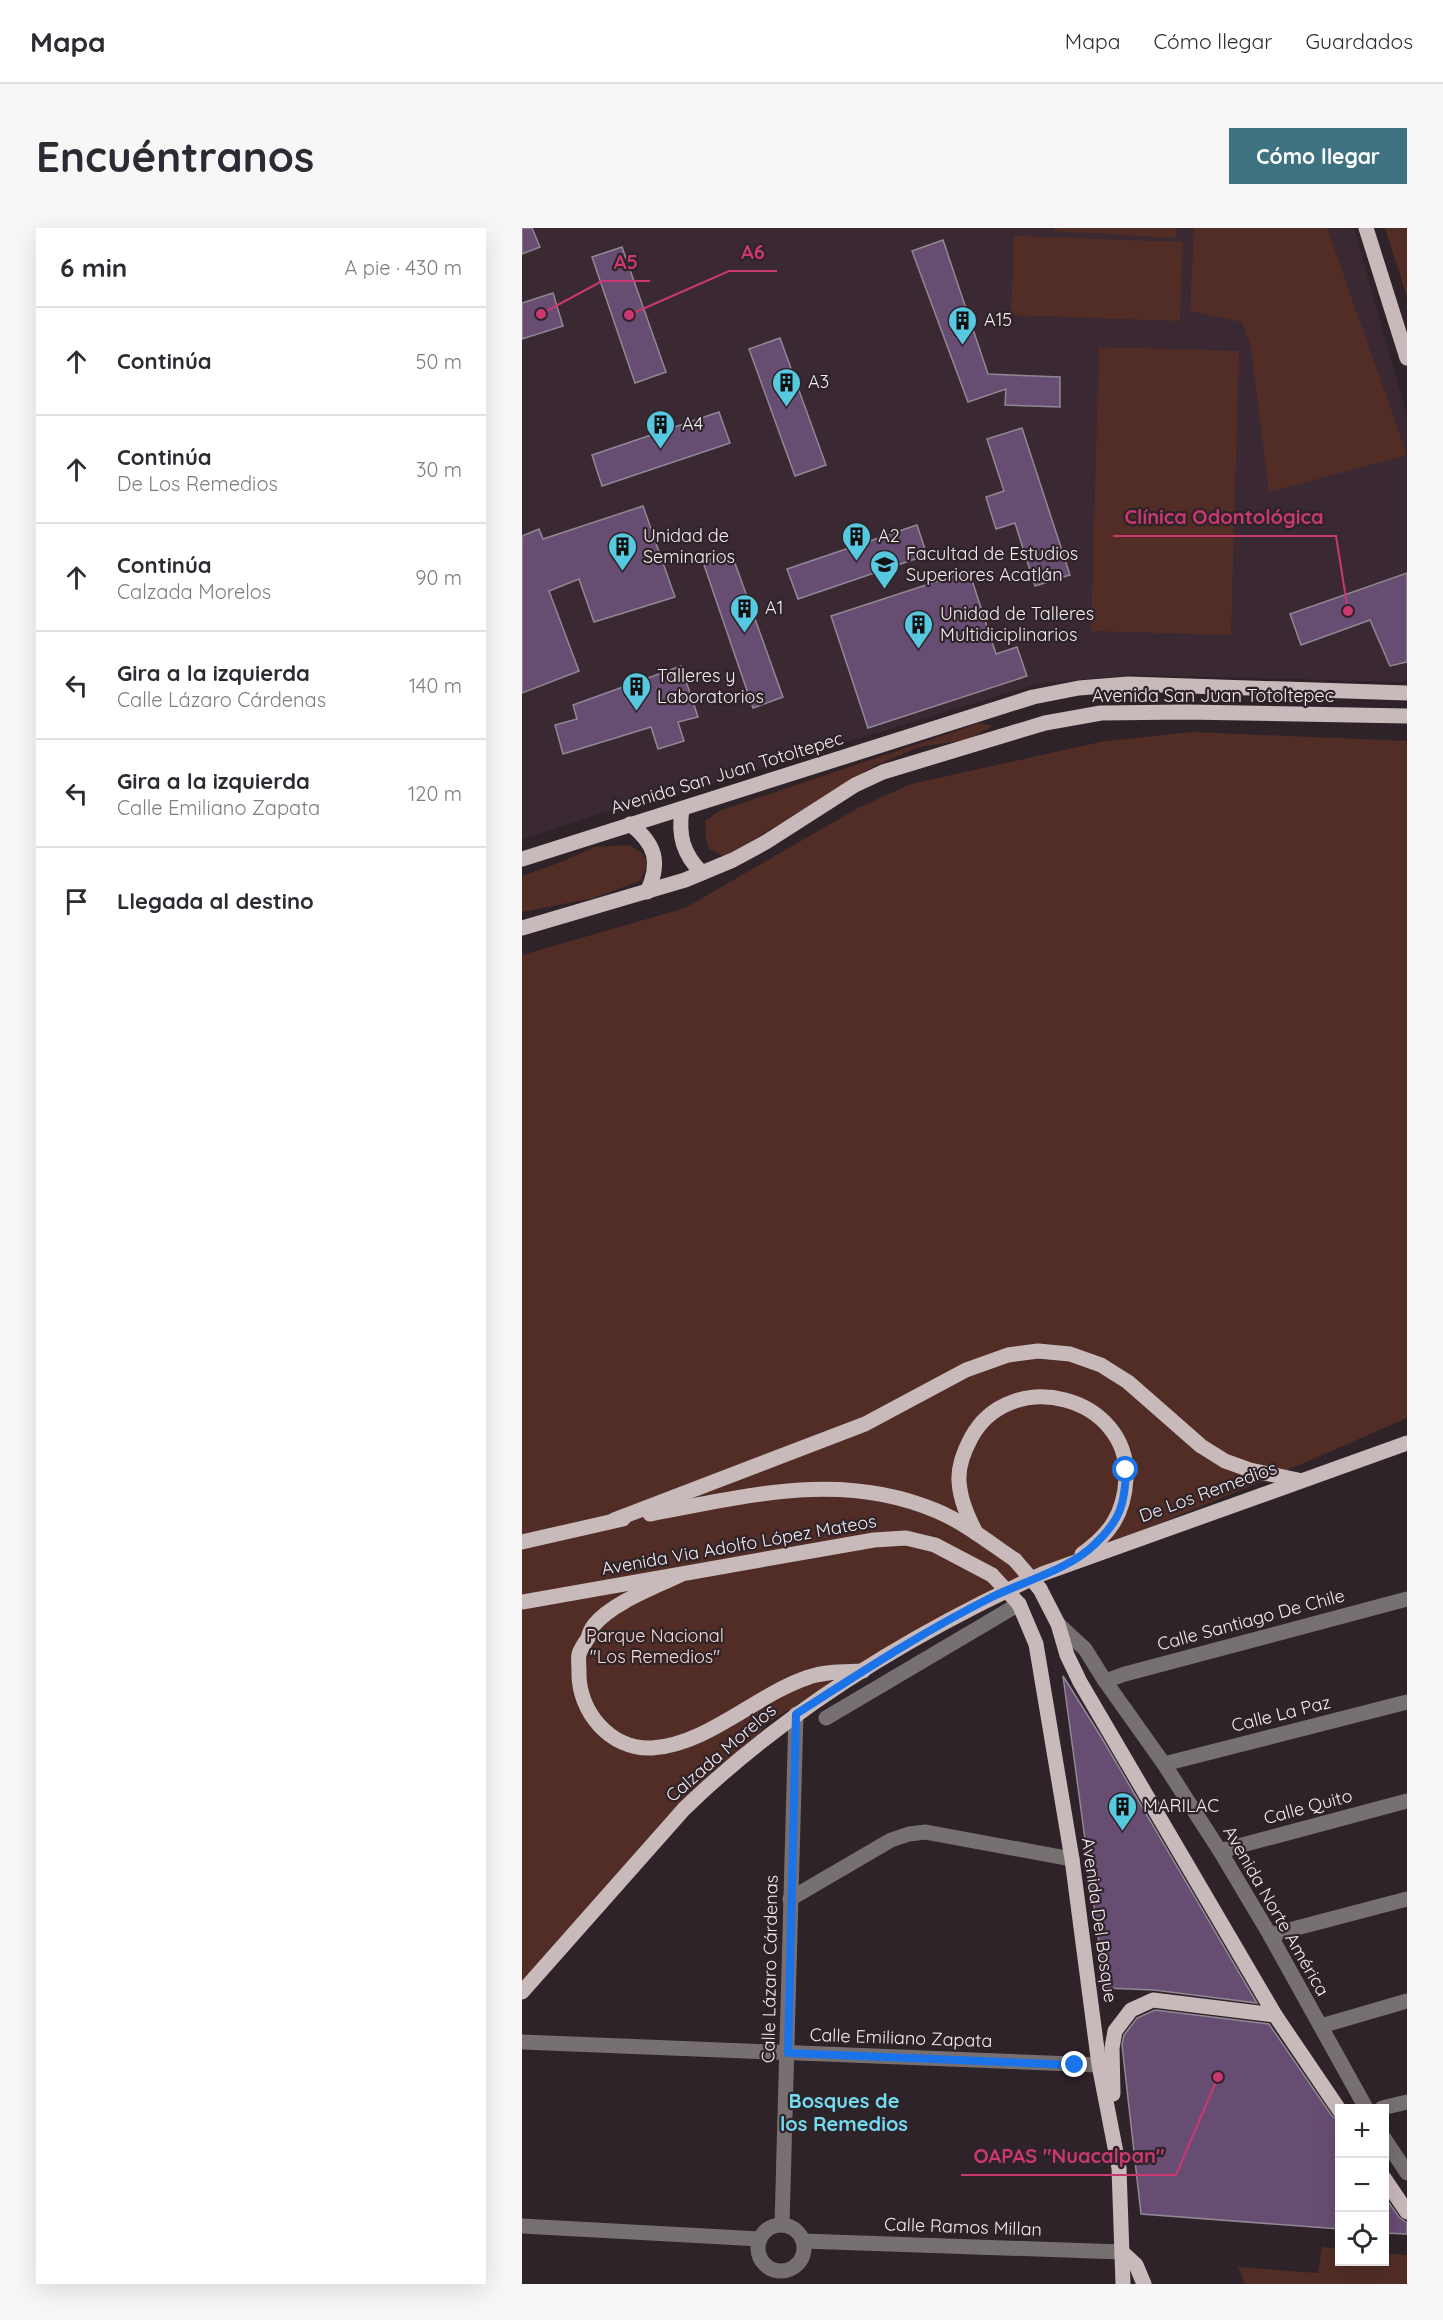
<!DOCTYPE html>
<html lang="es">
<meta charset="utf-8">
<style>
:root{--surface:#fff;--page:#f7f7f7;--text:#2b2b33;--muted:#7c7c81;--line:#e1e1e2;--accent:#3e7281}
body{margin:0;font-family:Quicksand,sans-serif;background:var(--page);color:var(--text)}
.controls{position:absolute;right:18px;bottom:18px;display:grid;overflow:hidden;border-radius:0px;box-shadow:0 6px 24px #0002}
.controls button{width:54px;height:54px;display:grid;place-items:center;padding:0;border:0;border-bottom:2px solid var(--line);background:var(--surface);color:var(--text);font:30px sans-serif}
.stop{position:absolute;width:18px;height:18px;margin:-14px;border:4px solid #1a73e8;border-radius:50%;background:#fff}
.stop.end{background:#1a73e8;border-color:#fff;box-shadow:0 2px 6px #0008}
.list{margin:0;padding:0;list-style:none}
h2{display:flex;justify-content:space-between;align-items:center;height:78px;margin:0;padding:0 24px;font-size:26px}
h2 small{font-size:20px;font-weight:400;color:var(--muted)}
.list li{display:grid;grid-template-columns:39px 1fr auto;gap:18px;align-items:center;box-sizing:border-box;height:108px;padding:0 24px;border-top:2px solid var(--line)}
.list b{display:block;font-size:22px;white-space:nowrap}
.list p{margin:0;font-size:20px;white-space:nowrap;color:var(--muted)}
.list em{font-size:20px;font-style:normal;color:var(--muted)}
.icon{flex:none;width:33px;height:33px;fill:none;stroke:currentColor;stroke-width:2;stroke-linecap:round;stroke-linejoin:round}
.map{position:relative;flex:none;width:885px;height:2056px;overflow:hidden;border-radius:0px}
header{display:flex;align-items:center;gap:36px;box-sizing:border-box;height:84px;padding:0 30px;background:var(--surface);border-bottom:2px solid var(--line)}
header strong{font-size:28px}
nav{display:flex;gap:33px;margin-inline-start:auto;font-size:21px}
.intro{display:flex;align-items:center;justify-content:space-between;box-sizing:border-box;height:144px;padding:0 36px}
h1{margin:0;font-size:42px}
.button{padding:15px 27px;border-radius:0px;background:var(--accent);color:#fff;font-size:21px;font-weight:700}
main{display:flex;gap:36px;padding:0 36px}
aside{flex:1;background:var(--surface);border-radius:0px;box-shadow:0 6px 24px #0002}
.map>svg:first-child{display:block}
.built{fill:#3a2933}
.green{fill:#512d25}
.building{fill:#684d72;stroke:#908894;stroke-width:1.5}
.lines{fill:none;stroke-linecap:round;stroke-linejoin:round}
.minor{stroke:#777071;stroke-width:15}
.major{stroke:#c8b9bb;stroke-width:15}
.major-bridge{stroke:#c8b9bb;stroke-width:15}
.route{stroke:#1a73e8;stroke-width:8}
.labels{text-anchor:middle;stroke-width:4.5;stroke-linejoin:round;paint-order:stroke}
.poi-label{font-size:18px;fill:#f3ecf0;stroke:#2e2329;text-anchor:start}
.street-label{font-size:18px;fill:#f3ecf0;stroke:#2e2329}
.park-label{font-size:18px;fill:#fbd9d1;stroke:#2e2329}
.neighbourhood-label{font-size:20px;font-weight:bold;fill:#74daf0;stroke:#2e2329}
.leader{fill:none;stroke:#c93871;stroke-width:2}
.callout-dot{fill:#c93871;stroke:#2e2329;stroke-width:2}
.callout-label{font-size:20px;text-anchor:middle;font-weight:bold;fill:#c93871;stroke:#2e2329;stroke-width:4.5;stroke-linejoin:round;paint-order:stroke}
</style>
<header>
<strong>Mapa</strong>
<nav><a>Mapa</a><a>Cómo llegar</a><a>Guardados</a></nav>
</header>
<div class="intro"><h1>Encuéntranos</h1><a class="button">Cómo llegar</a></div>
<main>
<aside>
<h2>6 min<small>A pie · 430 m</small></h2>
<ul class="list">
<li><svg class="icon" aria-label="ahead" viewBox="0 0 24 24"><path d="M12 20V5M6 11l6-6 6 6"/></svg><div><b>Continúa</b></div><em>50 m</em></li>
<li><svg class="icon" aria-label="ahead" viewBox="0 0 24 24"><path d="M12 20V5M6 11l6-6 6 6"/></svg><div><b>Continúa</b><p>De Los Remedios</p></div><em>30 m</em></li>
<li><svg class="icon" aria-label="ahead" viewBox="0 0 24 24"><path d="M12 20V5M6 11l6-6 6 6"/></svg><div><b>Continúa</b><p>Calzada Morelos</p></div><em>90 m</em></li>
<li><svg class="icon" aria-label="left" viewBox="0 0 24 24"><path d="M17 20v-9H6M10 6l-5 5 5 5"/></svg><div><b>Gira a la izquierda</b><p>Calle Lázaro Cárdenas</p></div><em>140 m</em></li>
<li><svg class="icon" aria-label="left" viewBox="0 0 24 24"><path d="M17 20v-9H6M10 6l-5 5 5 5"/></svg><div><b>Gira a la izquierda</b><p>Calle Emiliano Zapata</p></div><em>120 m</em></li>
<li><svg class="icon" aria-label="arrive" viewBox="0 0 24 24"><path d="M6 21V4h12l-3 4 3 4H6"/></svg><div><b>Llegada al destino</b></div></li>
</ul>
</aside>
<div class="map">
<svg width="885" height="2056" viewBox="0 0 885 2056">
<rect width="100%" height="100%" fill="#2e2329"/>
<polygon class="built" points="0,0 832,0 885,188 885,454 609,447 515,456 161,564 90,582 0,611"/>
<g class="green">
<polygon points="532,0 654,0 654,10 532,3"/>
<polygon points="672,0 805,0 885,227 747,264 729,119 720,94 668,83"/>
<polygon points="863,0 885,0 885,69"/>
<polygon points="492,8 661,14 658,93 489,87"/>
<polygon points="577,119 717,123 709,407 569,403"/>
<polygon points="458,495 471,498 444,512 397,519 352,538 203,629 187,621 184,612 183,593 197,583"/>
<polygon points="669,504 885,513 885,1190 736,1255 443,1375 247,1494 0,1767 0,727 163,680 336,580 389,556 578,514"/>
<polygon points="107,617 119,624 126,636 118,653 72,670 0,684 0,648 39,634 72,619"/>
<polygon points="800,2019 817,2021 818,2034 862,2034 863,2025 885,2027 885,2056 723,2056 716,2039 796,2045"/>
</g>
<g class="building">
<polygon points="0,0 10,0 18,19 0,26"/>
<polygon points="421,12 466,146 538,149 538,179 483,177 484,161 446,174 390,23"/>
<polygon points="100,19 144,144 113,155 70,29"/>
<polygon points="31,65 41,98 0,111 0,75"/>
<polygon points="258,110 304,237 273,248 227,121"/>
<polygon points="197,184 208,215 80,258 70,227"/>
<polygon points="500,200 548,347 513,358 493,295 474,301 464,269 482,263 465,211"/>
<polygon points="121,278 153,369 72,394 57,351 27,363 57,443 0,465 0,308 17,301 21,311"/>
<polygon points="395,297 405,327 276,371 265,341"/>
<polygon points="209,324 261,469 231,480 181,334"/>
<polygon points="447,343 474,426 495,419 505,448 346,500 309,388"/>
<polygon points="885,345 885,434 868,438 848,392 779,417 768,386"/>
<polygon points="159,438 176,489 156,494 162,513 136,521 129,499 41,526 33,497 55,491 51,477"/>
<polygon points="541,1448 578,1507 735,1775 632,1762 583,1760"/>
<polygon points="633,1782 747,1796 810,1888 818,1893 818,2001 619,1986 600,1817 602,1807 615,1790"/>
<polygon points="862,1968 877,1989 885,1995 885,2006 862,2005"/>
</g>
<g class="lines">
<g class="minor">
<polyline points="536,1396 563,1421 583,1453 642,1536 698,1623 748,1707 844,1880"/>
<polyline points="583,1453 603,1446 885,1371"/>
<polyline points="304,1490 497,1376"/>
<polyline points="642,1536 885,1474"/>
<polyline points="698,1623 885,1573"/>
<polyline points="268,1671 369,1612 387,1606 404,1604 550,1631"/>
<polyline points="748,1707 885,1671"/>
<polyline points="799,1798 885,1773"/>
<polyline points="0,1814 577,1837"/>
<polyline points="860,1880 885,1874"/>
<polyline points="862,1910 885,1945"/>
<polyline points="260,1997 274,1486"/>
<circle cx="259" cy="2020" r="23"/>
<polyline points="0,1998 238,2011"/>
<polyline points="281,2013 600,2024"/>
</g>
<g class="major">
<polyline points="844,0 885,130"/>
<path d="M160,581C156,608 161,626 180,645"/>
<path d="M108,596C134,616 139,635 125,664"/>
<polyline points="0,631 511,469 557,460 606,456 885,465"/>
<polyline points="0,700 163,652 211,632 244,614 333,557 361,544 523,495 579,485 664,484 885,488"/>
<path d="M128,1286C226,1268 319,1242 415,1283C443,1295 468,1315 493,1332"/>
<polyline points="92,1292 343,1196 444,1142 486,1127 516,1123 548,1126 579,1137 606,1154 679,1218 703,1233 728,1242 776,1252"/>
<path d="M454,1305C446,1289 438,1272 437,1253C436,1238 442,1223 449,1210C488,1137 609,1168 604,1251C602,1286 588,1306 560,1326"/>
<polyline points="0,1314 101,1291"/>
<path d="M158,1347C131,1360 90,1375 72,1397C69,1401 67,1406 66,1410C63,1415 59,1420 57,1426C56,1431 57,1438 57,1444C56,1483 88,1522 130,1520C185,1517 235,1466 287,1449C304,1443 323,1444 341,1443"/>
<polyline points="518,1361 536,1396 545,1427 558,1454 753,1787 818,1883"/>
<polyline points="0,1374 352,1312 384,1310 413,1317 470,1347"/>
<polyline points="497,1376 514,1416 550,1631 577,1837 597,1940 601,2056"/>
<path d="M0,1764L162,1581C264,1482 391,1405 520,1346L885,1215"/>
<polyline points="591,1866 590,1820 593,1803 609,1782 631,1772 753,1787"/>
<polyline points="862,1950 885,1984"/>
<polyline points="600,2024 614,2037 622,2056"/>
</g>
<g class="major-bridge">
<polyline points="493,1332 518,1361"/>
<polyline points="470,1347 497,1376"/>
</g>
</g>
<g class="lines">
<path class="route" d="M553,1837L266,1825L274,1486C338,1445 402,1403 470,1369C502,1353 549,1341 574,1315C599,1291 603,1275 604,1242"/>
</g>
<defs>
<symbol id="building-pin" viewBox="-11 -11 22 30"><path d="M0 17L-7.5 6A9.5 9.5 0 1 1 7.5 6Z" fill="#56c9e1" stroke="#2e2329"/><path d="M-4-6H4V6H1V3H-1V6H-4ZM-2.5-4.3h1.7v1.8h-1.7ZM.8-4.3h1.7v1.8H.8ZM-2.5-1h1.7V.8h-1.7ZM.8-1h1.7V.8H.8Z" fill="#111"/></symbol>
<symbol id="university-pin" viewBox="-11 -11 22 30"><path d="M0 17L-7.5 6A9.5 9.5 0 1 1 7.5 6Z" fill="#56c9e1" stroke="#2e2329"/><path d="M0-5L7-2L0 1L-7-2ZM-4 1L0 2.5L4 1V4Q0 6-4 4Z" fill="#111"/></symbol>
</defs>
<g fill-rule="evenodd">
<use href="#building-pin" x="424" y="76" width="33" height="45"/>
<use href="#building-pin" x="248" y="138" width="33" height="45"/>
<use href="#building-pin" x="122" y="180" width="33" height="45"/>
<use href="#building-pin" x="318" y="292" width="33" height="45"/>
<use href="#building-pin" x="84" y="302" width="33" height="45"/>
<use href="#university-pin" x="346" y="320" width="33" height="45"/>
<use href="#building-pin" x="206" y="364" width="33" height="45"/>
<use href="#building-pin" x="380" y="380" width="33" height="45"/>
<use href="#building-pin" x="98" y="442" width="33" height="45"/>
<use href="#building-pin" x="584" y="1562" width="33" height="45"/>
</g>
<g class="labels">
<g class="poi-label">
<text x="462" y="98">A15</text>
<text x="286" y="160">A3</text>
<text x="160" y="202">A4</text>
<text x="121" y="314">Unidad de<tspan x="121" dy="21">Seminarios</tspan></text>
<text x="356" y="314">A2</text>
<text x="384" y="332">Facultad de Estudios<tspan x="384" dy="21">Superiores Acatlán</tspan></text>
<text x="243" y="386">A1</text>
<text x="418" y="392">Unidad de Talleres<tspan x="418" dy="21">Multidiciplinarios</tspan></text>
<text x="135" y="454">Talleres y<tspan x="135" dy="21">Laboratorios</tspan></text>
<text x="621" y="1584">MARILAC</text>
</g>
<g class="street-label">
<text x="691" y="474">Avenida San Juan Totoltepec</text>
<text transform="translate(205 545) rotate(-17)" y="6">Avenida San Juan Totoltepec</text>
<text transform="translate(686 1264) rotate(-20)" y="6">De Los Remedios</text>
<text transform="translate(217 1317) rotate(-10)" y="6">Avenida Via Adolfo López Mateos</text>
<text transform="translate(729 1392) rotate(-15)" y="6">Calle Santiago De Chile</text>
<text transform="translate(759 1486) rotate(-14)" y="6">Calle La Paz</text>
<text transform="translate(199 1525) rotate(-41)" y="6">Calzada Morelos</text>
<text transform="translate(786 1579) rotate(-15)" y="6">Calle Quito</text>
<text transform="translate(754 1683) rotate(60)" y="6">Avenida Norte América</text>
<text transform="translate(577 1692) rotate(82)" y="6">Avenida Del Bosque</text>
<text transform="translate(248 1741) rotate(-89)" y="6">Calle Lázaro Cárdenas</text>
<text transform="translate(379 1810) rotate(2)" y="6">Calle Emiliano Zapata</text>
<text transform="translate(441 1999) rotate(2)" y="6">Calle Ramos Millan</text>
</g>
<g class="park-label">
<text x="133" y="1414">Parque Nacional<tspan x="133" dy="21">"Los Remedios"</tspan></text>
</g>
<g class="neighbourhood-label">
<text x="322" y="1880">Bosques de<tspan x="322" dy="23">los Remedios</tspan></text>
</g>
</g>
<path class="leader" d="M107 87L207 43H255M19 86L80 53H128M826 383L814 308H591M696 1849L654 1947H439"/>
<g class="callout-dot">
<circle cx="107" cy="87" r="6"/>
<circle cx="19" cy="86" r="6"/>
<circle cx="826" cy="383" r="6"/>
<circle cx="696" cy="1849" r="6"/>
</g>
<g class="callout-label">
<text x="231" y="31">A6</text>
<text x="104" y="41">A5</text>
<text x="702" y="296">Clínica Odontológica</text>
<text x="547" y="1935">OAPAS "Nuacalpan"</text>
</g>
</svg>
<div class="controls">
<button>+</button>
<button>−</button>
<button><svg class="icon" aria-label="locate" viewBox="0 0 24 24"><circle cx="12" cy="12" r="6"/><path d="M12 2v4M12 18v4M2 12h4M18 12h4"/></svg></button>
</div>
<div class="stop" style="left:604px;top:1242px"></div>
<div class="stop end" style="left:553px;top:1837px"></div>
</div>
</main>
